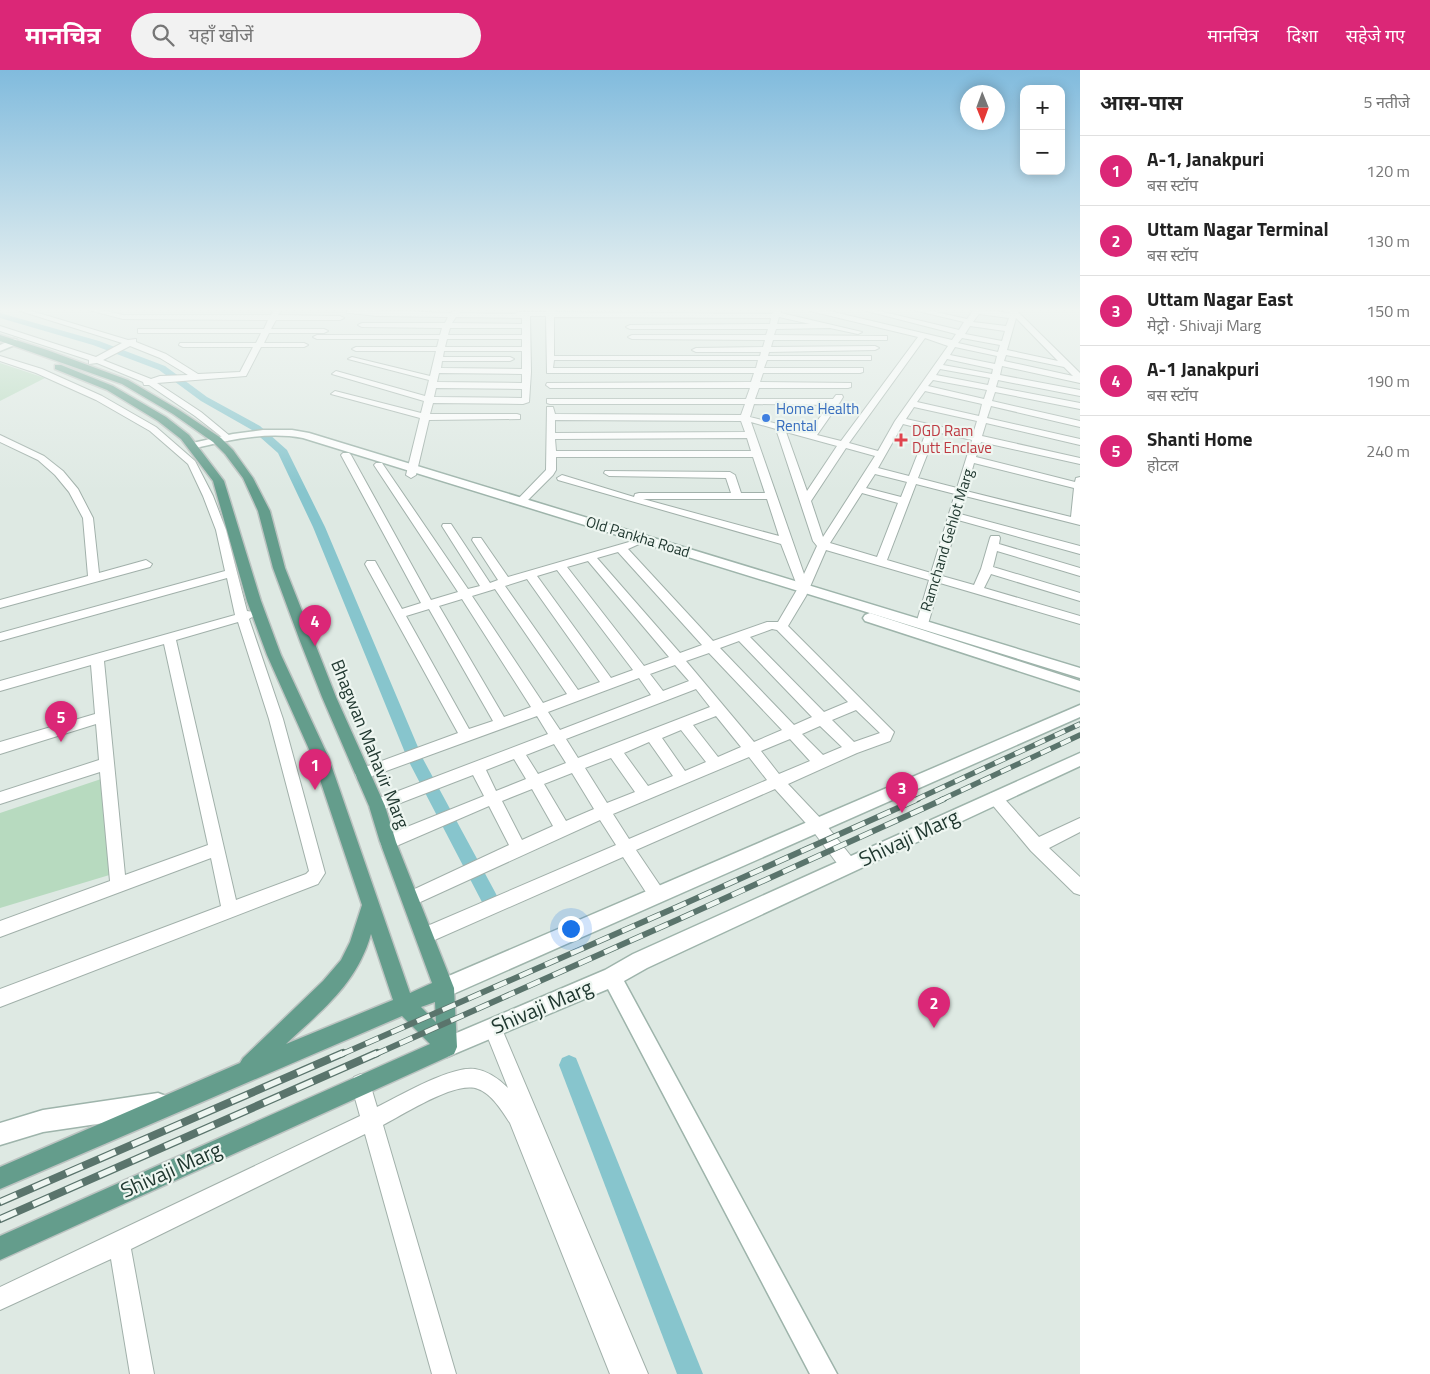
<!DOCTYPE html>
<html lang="hi">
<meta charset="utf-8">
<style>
:root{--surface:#fff;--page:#f2f2f2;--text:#222;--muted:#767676;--line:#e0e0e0;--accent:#db2777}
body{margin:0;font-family:"Titillium Web","Noto Sans Devanagari",sans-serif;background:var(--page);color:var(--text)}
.controls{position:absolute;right:15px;top:15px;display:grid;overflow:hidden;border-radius:10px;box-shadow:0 2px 12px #0003}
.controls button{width:45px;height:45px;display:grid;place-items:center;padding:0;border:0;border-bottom:1px solid var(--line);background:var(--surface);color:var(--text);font:25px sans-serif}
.compass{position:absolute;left:960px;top:15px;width:45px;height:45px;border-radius:50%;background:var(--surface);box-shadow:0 2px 12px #0003;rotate:179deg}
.you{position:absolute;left:570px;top:858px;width:18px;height:18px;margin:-12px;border:4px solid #fff;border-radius:50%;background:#1a73e8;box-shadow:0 0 0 8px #1a73e833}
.badge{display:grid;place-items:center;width:32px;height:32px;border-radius:50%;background:var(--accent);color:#fff;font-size:16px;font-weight:700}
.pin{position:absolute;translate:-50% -41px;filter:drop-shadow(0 1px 2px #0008)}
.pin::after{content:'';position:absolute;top:26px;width:18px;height:15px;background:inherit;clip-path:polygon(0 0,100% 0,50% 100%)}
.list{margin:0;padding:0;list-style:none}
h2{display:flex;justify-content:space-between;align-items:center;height:65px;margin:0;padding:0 20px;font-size:21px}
h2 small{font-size:16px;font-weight:400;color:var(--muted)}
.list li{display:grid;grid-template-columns:32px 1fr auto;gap:15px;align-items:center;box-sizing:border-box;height:70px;padding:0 20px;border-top:1px solid var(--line)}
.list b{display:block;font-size:19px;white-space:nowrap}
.list p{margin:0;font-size:16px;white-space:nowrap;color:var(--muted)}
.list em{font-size:16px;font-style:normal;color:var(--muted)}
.icon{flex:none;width:28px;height:28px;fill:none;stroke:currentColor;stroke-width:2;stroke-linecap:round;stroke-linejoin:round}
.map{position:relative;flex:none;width:1080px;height:1304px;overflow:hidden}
header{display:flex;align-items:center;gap:30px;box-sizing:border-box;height:70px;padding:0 25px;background:var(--accent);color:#fff}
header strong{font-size:24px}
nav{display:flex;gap:28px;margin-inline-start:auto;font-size:18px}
.search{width:350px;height:45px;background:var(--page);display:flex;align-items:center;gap:12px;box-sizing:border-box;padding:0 18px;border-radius:28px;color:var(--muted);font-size:19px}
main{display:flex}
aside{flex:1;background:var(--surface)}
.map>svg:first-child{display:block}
.green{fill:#b7dabf}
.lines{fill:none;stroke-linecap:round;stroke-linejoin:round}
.canal{fill:#87c5cd;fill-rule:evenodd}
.street-casing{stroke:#a1b0aa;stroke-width:2}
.secondary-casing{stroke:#9eb4ab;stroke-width:3}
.primary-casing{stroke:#bcc3c1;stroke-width:3}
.street{fill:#fff;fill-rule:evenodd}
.secondary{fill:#fff;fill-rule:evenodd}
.primary{fill:#649d8c;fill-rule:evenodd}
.rail-far2-casing{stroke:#5a746c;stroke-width:5.5}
.rail-far1-casing{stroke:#5a746c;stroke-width:6}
.rail-casing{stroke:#5a746c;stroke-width:8}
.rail-far2{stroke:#eef6f1;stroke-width:4;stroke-dasharray:11;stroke-linecap:butt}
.rail-far1{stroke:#eef6f1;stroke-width:4.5;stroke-dasharray:14;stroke-linecap:butt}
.rail{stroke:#eef6f1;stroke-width:5.5;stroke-dasharray:18;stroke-linecap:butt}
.shop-dot{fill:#3f7fe0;stroke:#eef6f1;stroke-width:2}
.health-dot{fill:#e0444e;stroke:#eef6f1;stroke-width:2}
.labels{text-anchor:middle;stroke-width:4.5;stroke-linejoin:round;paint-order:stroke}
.far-shop-label{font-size:15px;fill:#366cbe;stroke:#eef6f1;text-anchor:start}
.far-health-label{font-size:15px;fill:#be3a42;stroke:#eef6f1;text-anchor:start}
.far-street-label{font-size:15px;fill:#203830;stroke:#eef6f1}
.street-label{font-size:18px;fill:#203830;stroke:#eef6f1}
.near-street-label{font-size:21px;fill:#203830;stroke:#eef6f1}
</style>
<header>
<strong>मानचित्र</strong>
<div class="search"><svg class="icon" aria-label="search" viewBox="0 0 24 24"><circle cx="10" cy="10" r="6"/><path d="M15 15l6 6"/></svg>यहाँ खोजें</div>
<nav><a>मानचित्र</a><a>दिशा</a><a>सहेजे गए</a></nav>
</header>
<main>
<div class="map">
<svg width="1080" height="1304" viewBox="0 0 1080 1304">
<rect width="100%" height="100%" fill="#dee9e3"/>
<g class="green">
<polygon points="0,293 45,308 0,331"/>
<polygon points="110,706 116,803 0,838 0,743"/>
</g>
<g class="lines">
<g class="canal">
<polygon points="0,243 99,271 165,296 207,327 260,356 287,380 325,457 423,689 495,822 498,828 495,834 489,836 483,834 408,690 313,457 278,383 252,360 201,331 159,300 93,275 0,248"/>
<polygon points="569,985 576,988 703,1304 677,1304 559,995 562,988"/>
</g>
<defs>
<g id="street">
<path d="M14,239H25L128,270L136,269V272L166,284L198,304L240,302L253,277H183L179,275L180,273H256L261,263H138V259H264L268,250L123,249L85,239H97L123,245H271L274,239H277L281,241L278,245L340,246L344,248L340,250H276L271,259H324L328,261L324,263H269L264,273H304L308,275L304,277H261L246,306L157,313L201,342L230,366L232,368L227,371L195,346L149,315H144L143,312L97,293L89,294V290L0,261V256L96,287L122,273ZM130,276L160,288L188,305L160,306L151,309L103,290Z"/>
<path d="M347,239L451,243L456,239L460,241L459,243L515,244L518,242H546L547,239H553L554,242L772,244L775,239H781V243L862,262L858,264L830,258L776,259L774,265L887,266V270H773L771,277L875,276L879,278L875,280L769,282L768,286H871V290H767L764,298H863V302L860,303H763L760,312L851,313V317L848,318H759L755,329H833L836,325H842L843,327L840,332L817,365L841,371L918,267L810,241V239H821L952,270L956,264L859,239H871L959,260L964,252L909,239H922L967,249L974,239L1010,243L1008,239H1015L1080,303V313L1002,296L1000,305L1080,320V326L998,310L996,317L1080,333V339L995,322L992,331L1080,351V357L991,336L987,348L1080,369V375L986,353L982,366L1080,388V394L981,372L976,387L1075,412L1076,408L1080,407V455L965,426L960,444L1080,476V484L958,450L942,506L974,515L981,499L990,468L991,466H999L1000,468L999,474L1080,498V506L997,481L993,497L1080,523V531L991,504L984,518L1080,546V554L940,513L928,554L926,557H918L916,554L929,510L826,480L806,526L788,556L894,662L890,671L857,683L788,714L823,751L854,790L856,795L854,800L848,802L842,800L813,761L775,719L636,780L663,820L665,825L663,830L657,833L651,830L623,787L430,872L424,874L418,872L416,866L418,860L616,775L600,750L416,834L410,837L404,834L402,829L404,824L509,775L489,736L394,777L388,779L382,777L380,772L382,767L484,726L473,705L377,742L372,741L369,736L372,731L548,664L537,646L367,708L362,710L357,708L355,704L357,700L458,663L365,494L367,491H375L402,539L421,533L341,385L343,383H349L351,385L431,530L458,522L374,395L376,393H382L468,519L480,516L442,456L443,454H451L490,513L498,510L472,470L473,468H481L508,507L629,472H637L639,474L628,479L713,571L767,552H778L798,518L781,474L558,410L557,408L562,405L634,427L635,424L639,423H731L726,408L609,406L604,403L605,401L730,402L735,405L741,423H765L753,387H556V400L553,405L525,433L521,434L516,431L546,400L547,337H553L555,344L741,345L745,334H550L547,333V329H746L750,318H550L546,315L547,313L751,312L754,303H547L546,246H530L531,302L529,332L523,334L433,333L430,344H517L520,345V349L429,350L416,405L411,408L406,405L420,348L331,324L335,321L421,343L424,331L332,304L336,301L425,326L429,310L348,289L352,287L430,306L436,281H356L352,279L356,277H437L439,269H317L313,267L317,265H440L442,258L362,257L358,255L362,253H445L448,247L377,246L350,243H347ZM979,244L1009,248L1006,256L973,252ZM456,247L522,248V254L452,253ZM554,247L771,248L770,254L630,255L626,257L630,259H768L766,265H632L628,267L632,269L765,270L763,277L696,278L692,280L696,282H761L760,286H554ZM779,247L810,254H777ZM1016,248L1058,291L1007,280ZM970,256L1005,261L1002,271L965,264ZM450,258H522V265H448ZM925,268L948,276L895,351L878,381L849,373ZM962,268L1000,275L998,282L958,273ZM447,269H522V277H445ZM955,277L997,286L995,294L950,285ZM444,281H522V299L441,298L442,291H510L514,289L510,287H443ZM1006,285L1064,297L1073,306L1004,291ZM947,289L993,299L992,304L943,295ZM554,290H758L756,298H553ZM940,299L990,308L988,315L936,305ZM439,303L522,304V313L437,312ZM933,310L987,320L984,329L928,316ZM436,318L522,319V328L434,327ZM925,321L982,334L979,346L917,332ZM754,334L829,335L809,362L750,347ZM914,337L977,351L973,364L906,349ZM555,350L741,351L745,362L555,363ZM751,352L776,359L813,471L817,476L804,504ZM903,354L927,360L909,406L878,398ZM786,362L837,376L807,421ZM936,362L972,370L957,418L918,408ZM747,368L751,381H556L555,369ZM846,378L875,386L823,467L811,431ZM974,393L1074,418L1071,447L966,421ZM875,404L907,412L901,427L866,418ZM916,414L955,424L931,503L887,490ZM862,423L898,433L877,487L830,473ZM643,429H767L779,466ZM618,482L702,575L680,583L597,488ZM588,491L669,587L644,596L567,497ZM557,500L633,600L611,608L537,506ZM527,509L600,612L578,620L505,516ZM495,519L567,624L543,633L472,526ZM462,529L531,637L504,647L439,536ZM429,539L493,651L469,659L406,546ZM772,559L777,560L848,632L824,642L750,567ZM739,571L812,647L794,655L720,578ZM709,583L782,660L754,672L686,591ZM675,595L689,611L663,621L650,604ZM639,608L651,625L560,660L548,642ZM696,619L710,637L578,688L566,669ZM856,640L880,663L854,672L832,650ZM716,646L741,677L718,687L693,655ZM820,656L842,677L823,685L802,664ZM681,660L706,692L685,701L662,668ZM790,669L810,691L779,704L761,681ZM649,672L673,706L648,716L624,683ZM554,674L566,693L538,704L526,685ZM749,687L767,710L629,769L613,744ZM611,688L635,722L607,733L585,698ZM514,689L526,709L496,721L486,700ZM572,703L594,739L566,751L544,714ZM532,719L553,756L522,770L502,731Z"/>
<path d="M0,286L42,299L102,326L156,357L195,391L213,426L226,460L247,541L253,542L255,545L249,549L283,649L325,803L318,814L0,937V919L221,836L211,788L0,867V851L110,811L100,702L0,734V722L99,690L96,654L0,684V672L95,644L91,595L0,621V611L235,545L227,508L0,571V563L225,501L216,460L203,426L188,394L150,361L96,330L36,303L0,291ZM238,552L269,649L309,801L306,804L236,830L176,570ZM164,574L208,775L125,805L104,591Z"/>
<polygon points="0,365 44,386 63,401 78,419 93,448 99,503 146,490 152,494 150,497 0,538 0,530 88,506 83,448 69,422 55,405 38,390 0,372"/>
<polygon points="995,722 1000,724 1039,767 1080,748 1080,762 1049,778 1080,807 1080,825 1074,823 1031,781 990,732 988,728 990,724"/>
<path d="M493,949L499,952L648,1304H610L510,1053C502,1041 492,1024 478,1019C456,1010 403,1045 383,1055L456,1304H432L365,1064L131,1179L154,1304H130L111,1189L0,1240V1217L360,1046L351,1014L354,1007L361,1004L368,1007L377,1037C399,1026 452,995 475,999C488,1001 499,1009 508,1018L484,958L487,952Z"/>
</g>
<g id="secondary">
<polygon points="14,269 17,270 17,274 0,281 0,275"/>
<path d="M263,360H292L309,363L1080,598V608L303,368C266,361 228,370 192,379L187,376L188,374L233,364Z"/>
<polygon points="870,543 1080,611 1080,621 865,551 863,548 865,545"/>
<polygon points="1080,635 1080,647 451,925 444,928 437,925 434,918 437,911"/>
<polygon points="1080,683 1080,696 647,898 624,911 837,1304 810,1304 608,919 447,987 440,984 437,977 440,970 605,900 633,884"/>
<polygon points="158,1023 166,1026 169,1034 166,1042 158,1045 43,1062 0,1075 0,1053 43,1040"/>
</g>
<path id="primary" d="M0,265L47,280L128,310L179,340L221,368L233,380L253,408L270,441L285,498L314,571L336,627L385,736L396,772L454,918L457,977L454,984L0,1190V1166L430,974L402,946L0,1119V1097L240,993L243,988L323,911L341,890L350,872L362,835L312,686L267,585L247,531L213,411L181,369L158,351L107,320L55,299V295H61L113,316L166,347L189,365L224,411L261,531L281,585L328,686L410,923L432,913L380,772L369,736L322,627L300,571L273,498L258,441L243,408L225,384L213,372L173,344L122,314L0,271ZM371,864L393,930L286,974C322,940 357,914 371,864ZM435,932L436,952L421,937Z"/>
</defs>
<use href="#street" class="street-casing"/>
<use href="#secondary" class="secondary-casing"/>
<use href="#primary" class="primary-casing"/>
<use href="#street" class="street"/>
<use href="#secondary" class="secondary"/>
<use href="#primary" class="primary"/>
<defs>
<g id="rail-far2">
<polyline points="915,730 1080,654"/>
<polyline points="941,730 1080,665"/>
</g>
<g id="rail-far1">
<polyline points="340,985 677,837 918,729"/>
<polyline points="374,985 677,850 944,729"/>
</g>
<g id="rail">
<polyline points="0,1132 343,983"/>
<polyline points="0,1149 377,983"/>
</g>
</defs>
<use href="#rail-far2" class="rail-far2-casing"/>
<use href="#rail-far1" class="rail-far1-casing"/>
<use href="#rail" class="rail-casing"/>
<use href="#rail-far2" class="rail-far2"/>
<use href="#rail-far1" class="rail-far1"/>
<use href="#rail" class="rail"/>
</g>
<linearGradient id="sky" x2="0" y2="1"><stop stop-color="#81bbdd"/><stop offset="0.57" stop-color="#f0f5f2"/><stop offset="1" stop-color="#f0f5f2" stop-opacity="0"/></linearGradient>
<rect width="1080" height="421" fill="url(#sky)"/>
<circle class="shop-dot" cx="766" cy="348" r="5"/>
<path class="health-dot" d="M898.5 362.5h5v5h5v5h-5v5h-5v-5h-5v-5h5z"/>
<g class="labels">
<g class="far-shop-label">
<text x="776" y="344">Home Health<tspan x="776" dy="17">Rental</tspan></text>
</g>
<g class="far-health-label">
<text x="912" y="366">DGD Ram<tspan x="912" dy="17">Dutt Enclave</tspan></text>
</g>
<g class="far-street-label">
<text transform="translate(638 467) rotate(17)" y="5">Old Pankha Road</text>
<text transform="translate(947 470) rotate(-73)" y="5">Ramchand Gehlot Marg</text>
</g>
<g class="street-label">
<text transform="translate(370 674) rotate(68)" y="6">Bhagwan Mahavir Marg</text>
</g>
<g class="near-street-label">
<text transform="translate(909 768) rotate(-25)" y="7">Shivaji Marg</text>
<text transform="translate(542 937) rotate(-23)" y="7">Shivaji Marg</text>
<text transform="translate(171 1100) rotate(-24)" y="7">Shivaji Marg</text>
</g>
</g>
</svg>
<div class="controls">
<button>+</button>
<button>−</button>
</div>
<svg class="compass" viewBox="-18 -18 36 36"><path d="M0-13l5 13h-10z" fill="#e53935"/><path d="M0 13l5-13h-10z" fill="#767676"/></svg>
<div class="you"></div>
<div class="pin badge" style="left:315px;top:720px">1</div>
<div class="pin badge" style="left:934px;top:958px">2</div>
<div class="pin badge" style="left:902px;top:743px">3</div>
<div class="pin badge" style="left:315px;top:576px">4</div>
<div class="pin badge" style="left:61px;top:672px">5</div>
</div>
<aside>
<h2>आस-पास<small>5 नतीजे</small></h2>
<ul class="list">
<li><span class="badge">1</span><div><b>A-1, Janakpuri</b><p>बस स्टॉप</p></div><em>120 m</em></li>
<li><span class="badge">2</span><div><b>Uttam Nagar Terminal</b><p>बस स्टॉप</p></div><em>130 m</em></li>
<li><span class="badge">3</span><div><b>Uttam Nagar East</b><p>मेट्रो · Shivaji Marg</p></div><em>150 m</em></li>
<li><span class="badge">4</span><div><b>A-1 Janakpuri</b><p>बस स्टॉप</p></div><em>190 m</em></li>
<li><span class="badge">5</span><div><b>Shanti Home</b><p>होटल</p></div><em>240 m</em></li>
</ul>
</aside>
</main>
